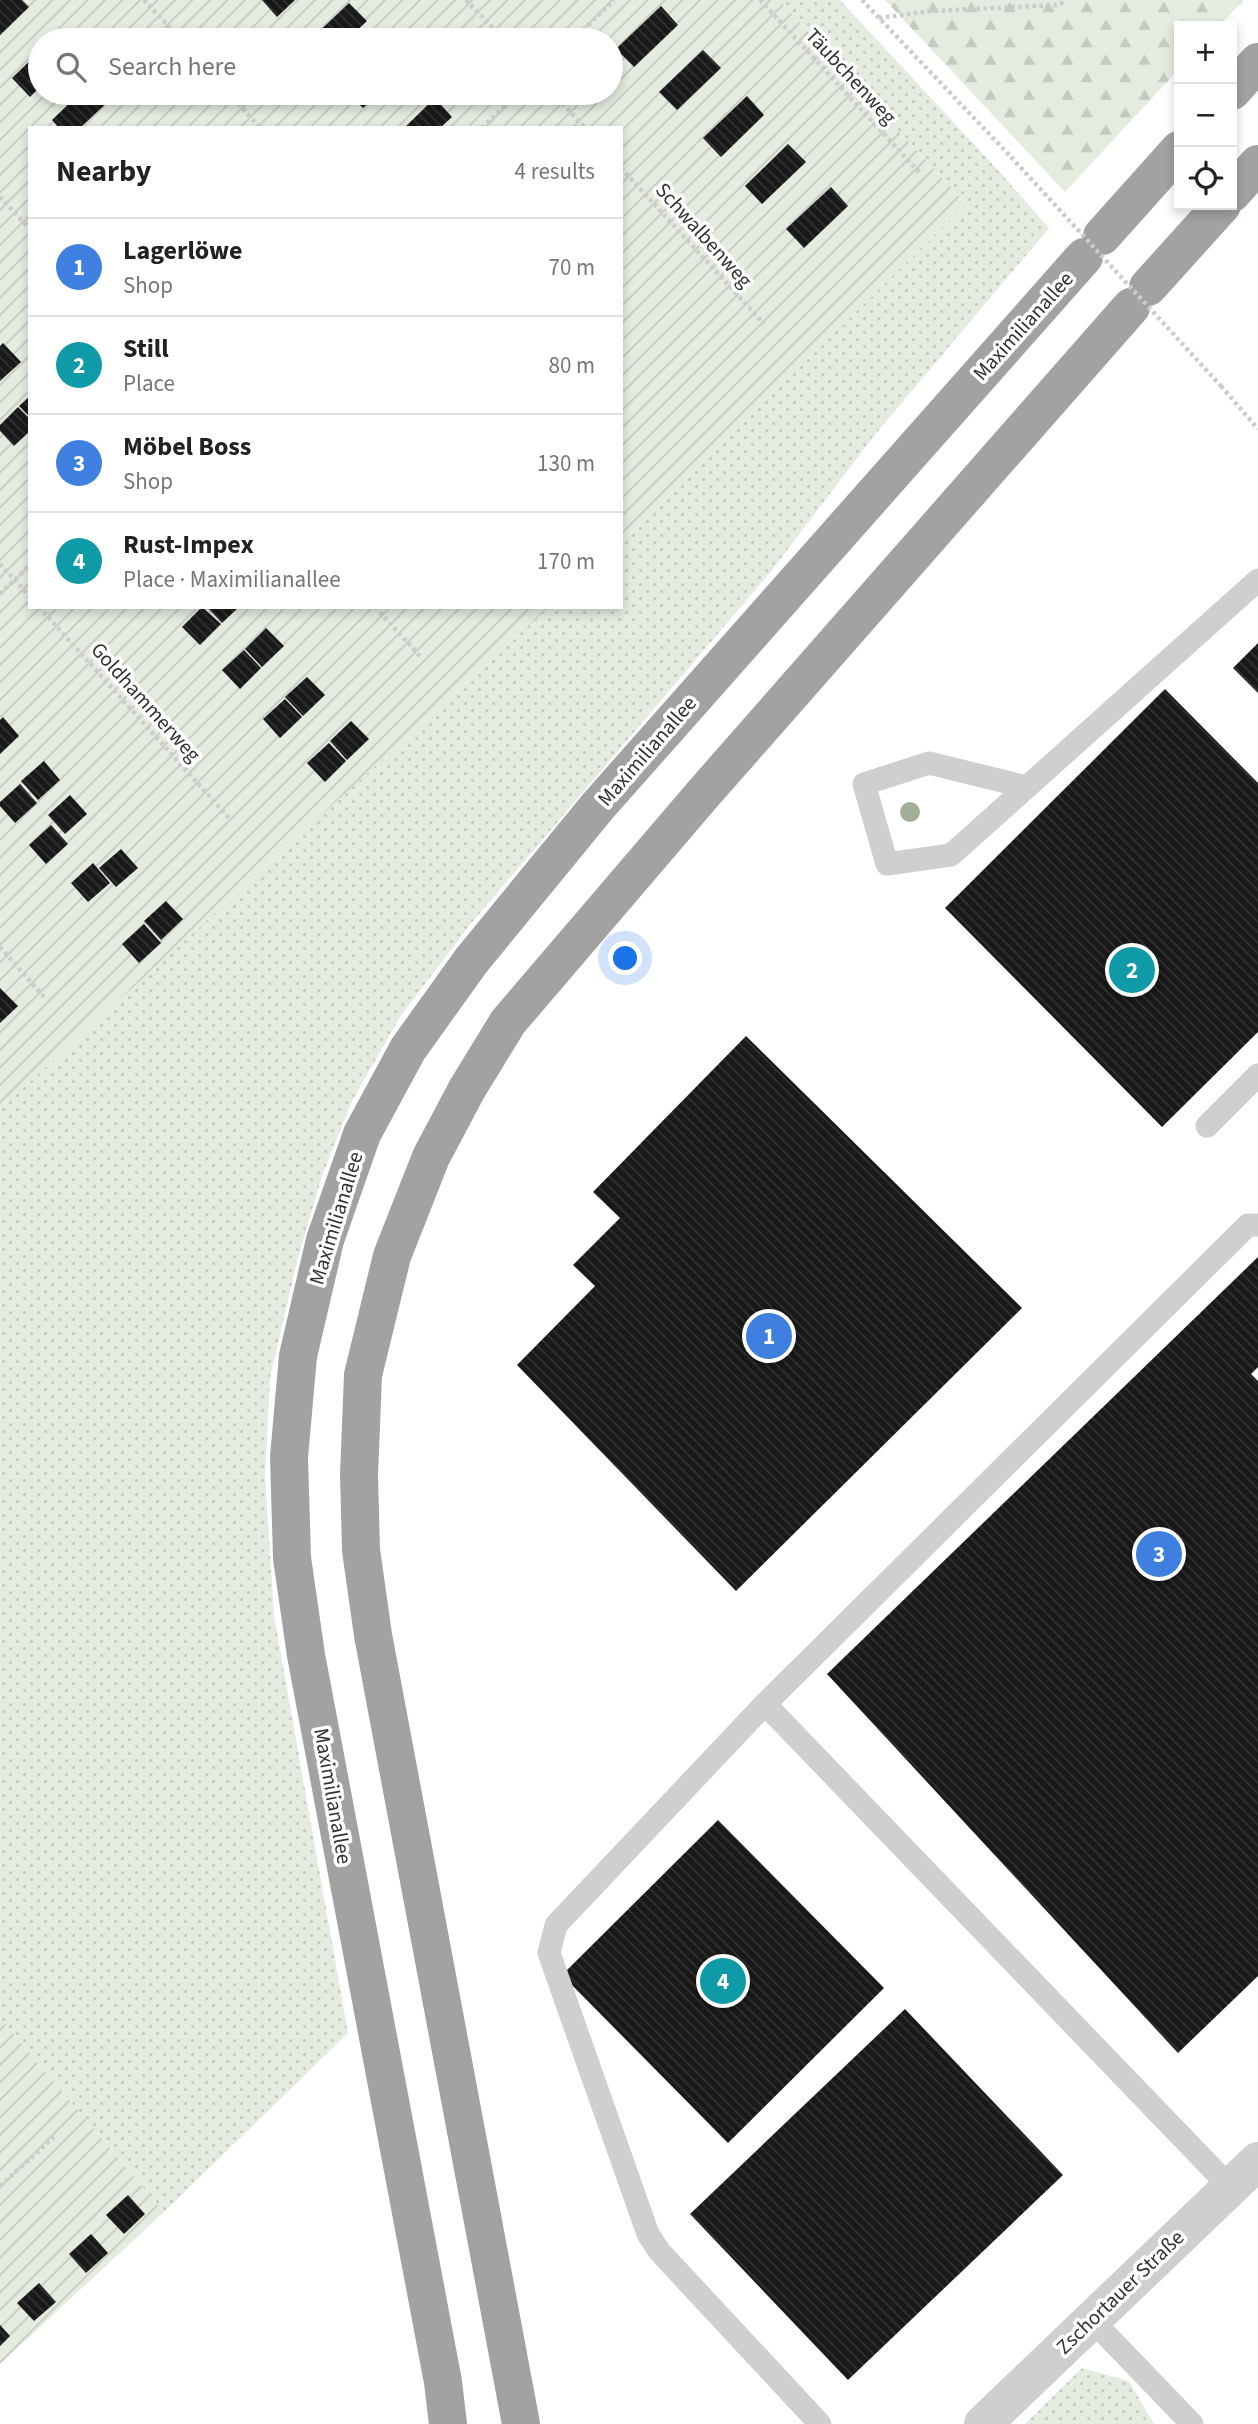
<!DOCTYPE html>
<meta charset="utf-8">
<style>
:root{--surface:#fff;--page:#f2f2f2;--text:#222;--muted:#767676;--line:#e0e0e0;--accent:#1a73e8}
body{margin:0;font-family:"Source Sans 3",sans-serif;background:var(--page);color:var(--text)}
.controls{position:absolute;right:21px;top:21px;display:grid;overflow:hidden;border-radius:0px;box-shadow:0 4px 10px #0003}
.controls button{width:63px;height:63px;display:grid;place-items:center;padding:0;border:0;border-bottom:2px solid var(--line);background:var(--surface);color:var(--text);font:35px sans-serif}
.you{position:absolute;left:626px;top:959px;width:24px;height:24px;margin:-18px;border:5px solid #fff;border-radius:50%;background:#1a73e8;box-shadow:0 0 0 10px #1a73e833}
.badge{display:grid;place-items:center;width:46px;height:46px;border-radius:50%;background:var(--accent);color:#fff;font-size:23px;font-weight:700}
.pin{position:absolute;translate:-50% -50%;border:4px solid #fff;box-shadow:0 2px 7px #0006}
.list{margin:0;padding:0;list-style:none}
h2{display:flex;justify-content:space-between;align-items:center;height:91px;margin:0;padding:0 28px;font-size:30px}
h2 small{font-size:23px;font-weight:400;color:var(--muted)}
.list li{display:grid;grid-template-columns:46px 1fr auto;gap:21px;align-items:center;box-sizing:border-box;height:98px;padding:0 28px;border-top:2px solid var(--line)}
.list b{display:block;font-size:26px;white-space:nowrap}
.list p{margin:0;font-size:23px;white-space:nowrap;color:var(--muted)}
.list em{font-size:23px;font-style:normal;color:var(--muted)}
.icon{flex:none;width:38px;height:38px;fill:none;stroke:currentColor;stroke-width:2;stroke-linecap:round;stroke-linejoin:round}
.map{position:relative;flex:none;width:1258px;height:2424px;overflow:hidden}
.search{position:absolute;background:var(--surface);box-shadow:0 4px 10px #0003;left:28px;top:28px;width:595px;height:77px;display:flex;align-items:center;gap:18px;box-sizing:border-box;padding:0 24px;border-radius:38px;color:var(--muted);font-size:26px}
.panel{position:absolute;background:var(--surface);box-shadow:0 4px 10px #0003;left:28px;top:126px;width:595px;height:483px;border-radius:0px}
.map>svg:first-child{display:block}
.grass{fill:url(#grass-dots)}
.forest{fill:url(#forest-firs)}
.garden{fill:url(#garden-furrows);fill-rule:evenodd}
.building{fill:url(#building-back-hatch)}
.lines{fill:none;stroke-linecap:round;stroke-linejoin:round}
.path{stroke:#ccc;stroke-width:4.5;stroke-dasharray:3.5 3.5;stroke-linecap:butt}
.service{stroke:#cfcfcf;stroke-width:23}
.minor{stroke:#cfcfcf;stroke-width:38}
.trunk{stroke:#a2a2a2;stroke-width:38}
.path-bridge{stroke:#ccc;stroke-width:4.5;stroke-dasharray:3.5 3.5;stroke-linecap:butt}
.tree{fill:#a0af96}
.labels{text-anchor:middle;stroke-width:7;stroke-linejoin:round;paint-order:stroke}
.street-label{font-size:21px;fill:#323232;stroke:#fff}
</style>
<div class="map">
<svg width="1258" height="2424" viewBox="0 0 1258 2424">
<defs>
<pattern id="grass-dots" width="8" height="8" patternUnits="userSpaceOnUse" patternTransform="scale(1.75)"><rect width="8" height="8" fill="#e4ebdf"/><path d="M2 2h.1M6 6h.1" fill="none" stroke="#c4cac0" stroke-width="1.8" stroke-linecap="round"/></pattern>
<pattern id="forest-firs" width="22" height="20" patternUnits="userSpaceOnUse" patternTransform="scale(1.75)"><rect width="22" height="20" fill="#e4ebdf"/><path d="M5 1l3.5 6h-7zM16 11l3.5 6h-7z" fill="#c4cac0"/></pattern>
<pattern id="garden-furrows" width="10" height="10" patternUnits="userSpaceOnUse" patternTransform="scale(1.75)"><rect width="10" height="10" fill="#e4ebdf"/><path d="M-1 1l2-2M0 10L10 0M9 11l2-2" fill="none" stroke="#c4cac0"/></pattern>
<pattern id="building-back-hatch" width="6" height="6" patternUnits="userSpaceOnUse" patternTransform="scale(1.75)"><rect width="6" height="6" fill="#191919"/><path d="M-1 5l2 2M0 0l6 6M5-1l2 2" fill="none" stroke="#323232"/></pattern>
</defs>
<rect width="100%" height="100%" fill="#fff"/>
<g class="grass">
<polygon points="779,0 840,0 996,168 1049,228 873,437 772,570 469,926 400,1017 351,1103 322,1176 297,1261 270,1378 265,1476 274,1615 348,2033 164,2212 0,2018 0,1109 549,607 621,607 621,542 966,204"/>
<polygon points="1082,2368 1129,2381 1154,2424 1025,2424"/>
</g>
<polygon class="forest" points="885,0 1244,0 1219,26 1179,26 1179,69 1065,192"/>
<g class="garden">
<path d="M0,0H779L966,204L621,542V128H30V607H549L0,1109ZM40,40H611V93H40Z"/>
<polygon points="0,2018 164,2212 0,2364"/>
</g>
<g class="building">
<polygon points="0,0 22,0 29,7 0,35"/>
<polygon points="262,0 295,0 277,17"/>
<polygon points="349,3 367,21 347,40 310,40"/>
<polygon points="661,6 678,25 634,67 616,49"/>
<polygon points="703,50 721,68 677,110 659,92"/>
<polygon points="40,51 40,87 30,97 12,78"/>
<polygon points="80,93 111,93 114,96 80,128 59,128 52,120"/>
<polygon points="348,93 379,93 363,108"/>
<polygon points="747,96 764,115 721,157 703,138"/>
<polygon points="435,98 452,117 440,128 404,128"/>
<polygon points="788,144 806,162 762,204 745,186"/>
<polygon points="831,187 848,206 804,248 786,229"/>
<polygon points="3,343 21,362 0,381 0,346"/>
<polygon points="30,396 30,417 19,406"/>
<polygon points="18,407 30,419 30,431 14,446 0,431 0,425"/>
<polygon points="202,607 221,624 200,645 182,627"/>
<polygon points="207,607 239,607 222,623"/>
<polygon points="266,628 284,646 262,667 245,649"/>
<polygon points="1258,643 1258,693 1233,668"/>
<polygon points="244,650 261,668 240,689 222,670"/>
<polygon points="307,677 325,695 303,716 285,697"/>
<polygon points="1165,689 1258,783 1258,1032 1162,1127 945,908"/>
<polygon points="285,699 302,717 280,738 263,719"/>
<polygon points="3,717 19,736 0,754 0,720"/>
<polygon points="351,721 369,739 347,760 330,741"/>
<polygon points="329,743 346,761 325,782 307,763"/>
<polygon points="44,761 60,780 38,800 21,781"/>
<polygon points="20,784 37,803 15,823 0,806 0,802"/>
<polygon points="70,795 87,814 65,834 48,815"/>
<polygon points="51,825 68,844 46,864 29,845"/>
<polygon points="121,849 138,868 116,887 99,868"/>
<polygon points="93,863 110,883 88,902 71,883"/>
<polygon points="166,901 183,919 161,940 144,921"/>
<polygon points="144,924 161,943 139,963 122,944"/>
<polygon points="0,988 18,1006 0,1023"/>
<polygon points="746,1036 1022,1308 736,1591 517,1365 595,1286 573,1265 620,1218 593,1192"/>
<polygon points="1258,1257 1258,1367 1251,1374 1258,1381 1258,1976 1178,2053 827,1674"/>
<polygon points="718,1820 884,1988 728,2143 562,1975"/>
<polygon points="905,2009 1063,2175 848,2380 690,2214"/>
<polygon points="128,2195 145,2214 124,2234 106,2215"/>
<polygon points="91,2234 108,2253 86,2273 69,2254"/>
<polygon points="39,2283 56,2302 34,2321 17,2303"/>
<polygon points="0,2325 10,2336 0,2346"/>
</g>
<g class="lines">
<g class="path">
<polyline points="144,0 181,40"/>
<polyline points="466,0 504,40"/>
<polyline points="760,0 920,173"/>
<polyline points="862,0 1011,157"/>
<polyline points="879,18 931,11 1059,5 1066,0"/>
<polyline points="573,40 614,0"/>
<polyline points="229,93 260,128"/>
<polyline points="553,93 585,128"/>
<polyline points="482,128 518,93"/>
<polyline points="621,168 764,324"/>
<polyline points="0,197 30,229"/>
<polyline points="1221,386 1258,429"/>
<polyline points="0,564 30,597"/>
<polyline points="0,594 30,565"/>
<polyline points="39,607 229,818"/>
<polyline points="375,607 420,656"/>
<polyline points="0,947 44,997"/>
<polyline points="0,2186 54,2137"/>
</g>
<g class="service">
<polyline points="1027,787 929,763 864,784 887,864 951,855 1258,580"/>
<polyline points="1207,1126 1258,1075"/>
<polyline points="765,1704 556,1925 549,1953 648,2234 659,2251 820,2424"/>
<polyline points="1231,2188 765,1704 1248,1225 1258,1225"/>
<polyline points="1091,2319 1192,2424"/>
</g>
<polyline class="minor" points="983,2424 1258,2161"/>
<g class="trunk">
<polyline points="1232,91 1258,62"/>
<polyline points="1232,193 1258,164"/>
<polyline points="1102,236 1179,150"/>
<polyline points="1148,287 1222,205"/>
<polyline points="448,2424 443,2382 306,1655 292,1558 289,1457 298,1356 325,1240 362,1134 408,1049 471,961 598,806 1084,257"/>
<polyline points="521,2424 373,1635 361,1550 359,1475 363,1375 392,1256 431,1157 467,1089 508,1022 703,794 1131,307"/>
</g>
<polyline class="path-bridge" points="1011,157 1221,386"/>
</g>
<circle class="tree" cx="910" cy="812" r="10"/>
<g class="labels">
<g class="street-label">
<text transform="translate(851 76) rotate(47)" y="7">Täubchenweg</text>
<text transform="translate(704 235) rotate(48)" y="7">Schwalbenweg</text>
<text transform="translate(1023 326) rotate(-48)" y="7">Maximilianallee</text>
<text transform="translate(146 702) rotate(48)" y="7">Goldhammerweg</text>
<text transform="translate(647 751) rotate(-49)" y="7">Maximilianallee</text>
<text transform="translate(336 1218) rotate(-73)" y="7">Maximilianallee</text>
<text transform="translate(333 1796) rotate(80)" y="7">Maximilianallee</text>
<text transform="translate(1120 2292) rotate(-44)" y="7">Zschortauer Straße</text>
</g>
</g>
</svg>
<div class="controls">
<button>+</button>
<button>−</button>
<button><svg class="icon" aria-label="locate" viewBox="0 0 24 24"><circle cx="12" cy="12" r="6"/><path d="M12 2v4M12 18v4M2 12h4M18 12h4"/></svg></button>
</div>
<div class="you"></div>
<div class="pin badge" style="left:769px;top:1336px;background:#3f7fe0">1</div>
<div class="pin badge" style="left:1132px;top:970px;background:#0f9aa8">2</div>
<div class="pin badge" style="left:1159px;top:1554px;background:#3f7fe0">3</div>
<div class="pin badge" style="left:723px;top:1981px;background:#0f9aa8">4</div>
<div class="search"><svg class="icon" aria-label="search" viewBox="0 0 24 24"><circle cx="10" cy="10" r="6"/><path d="M15 15l6 6"/></svg>Search here</div>
<section class="panel">
<h2>Nearby<small>4 results</small></h2>
<ul class="list">
<li><span class="badge" style="background:#3f7fe0">1</span><div><b>Lagerlöwe</b><p>Shop</p></div><em>70 m</em></li>
<li><span class="badge" style="background:#0f9aa8">2</span><div><b>Still</b><p>Place</p></div><em>80 m</em></li>
<li><span class="badge" style="background:#3f7fe0">3</span><div><b>Möbel Boss</b><p>Shop</p></div><em>130 m</em></li>
<li><span class="badge" style="background:#0f9aa8">4</span><div><b>Rust-Impex</b><p>Place · Maximilianallee</p></div><em>170 m</em></li>
</ul>
</section>
</div>
